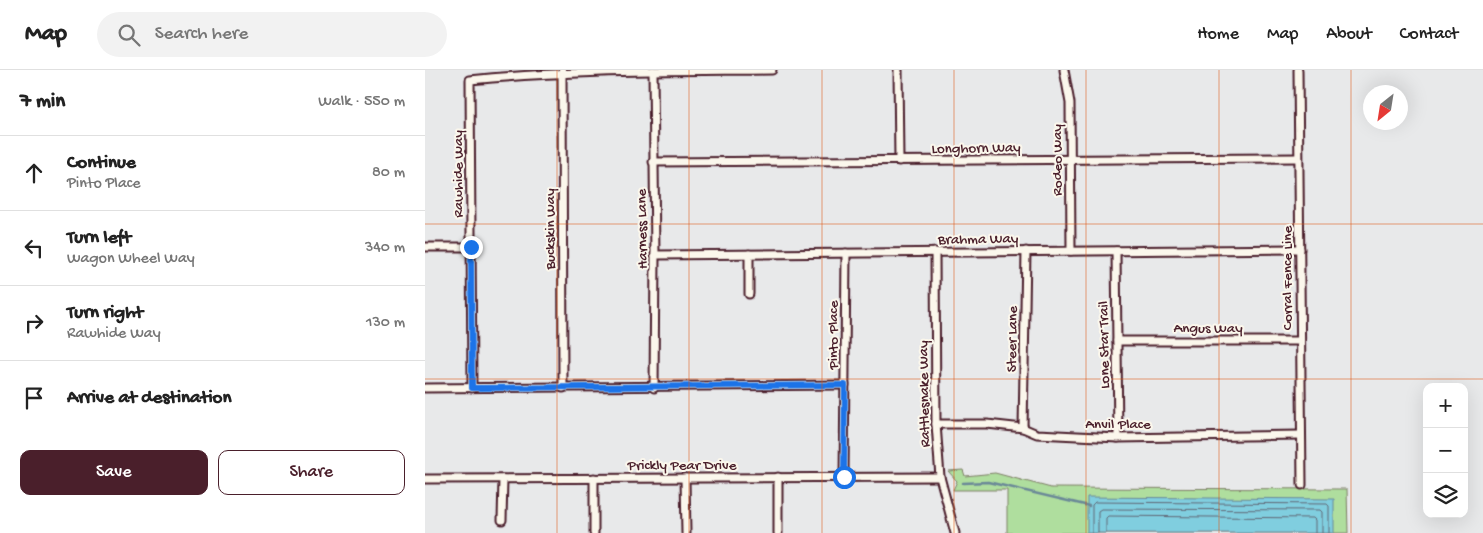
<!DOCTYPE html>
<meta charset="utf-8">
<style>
:root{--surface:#fff;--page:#f2f2f2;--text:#222;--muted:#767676;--line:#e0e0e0;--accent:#4a1f2b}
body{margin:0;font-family:"Gochi Hand",sans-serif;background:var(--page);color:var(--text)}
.controls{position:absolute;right:15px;bottom:15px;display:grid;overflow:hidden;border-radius:10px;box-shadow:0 5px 20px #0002}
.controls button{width:45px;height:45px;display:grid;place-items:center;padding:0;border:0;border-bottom:1px solid var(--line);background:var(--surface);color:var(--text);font:25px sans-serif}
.compass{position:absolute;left:938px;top:15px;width:45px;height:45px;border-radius:50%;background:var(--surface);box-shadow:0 5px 20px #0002;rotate:210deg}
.stop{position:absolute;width:15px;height:15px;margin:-11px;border:4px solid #1a73e8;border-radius:50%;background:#fff}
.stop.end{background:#1a73e8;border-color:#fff;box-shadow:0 1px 5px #0008}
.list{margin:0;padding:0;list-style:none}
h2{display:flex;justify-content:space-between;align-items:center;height:65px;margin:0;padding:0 20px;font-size:21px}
h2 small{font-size:16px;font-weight:400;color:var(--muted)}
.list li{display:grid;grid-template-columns:32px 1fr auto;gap:15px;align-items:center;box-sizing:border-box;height:75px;padding:0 20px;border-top:1px solid var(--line)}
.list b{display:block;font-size:19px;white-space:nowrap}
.list p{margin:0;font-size:16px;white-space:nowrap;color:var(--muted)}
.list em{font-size:16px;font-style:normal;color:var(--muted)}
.actions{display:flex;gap:10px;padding:15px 20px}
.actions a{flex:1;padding:11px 0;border:1px solid var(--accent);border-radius:10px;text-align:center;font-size:18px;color:var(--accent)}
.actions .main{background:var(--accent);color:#fff}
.icon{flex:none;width:28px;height:28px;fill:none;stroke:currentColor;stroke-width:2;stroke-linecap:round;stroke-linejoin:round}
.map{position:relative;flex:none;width:1058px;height:463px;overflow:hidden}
header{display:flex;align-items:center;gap:30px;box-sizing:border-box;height:70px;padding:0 25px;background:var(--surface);border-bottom:1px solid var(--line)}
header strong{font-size:24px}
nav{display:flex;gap:28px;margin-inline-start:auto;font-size:18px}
.search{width:350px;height:45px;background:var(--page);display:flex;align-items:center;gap:12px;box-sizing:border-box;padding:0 18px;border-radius:28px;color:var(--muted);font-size:19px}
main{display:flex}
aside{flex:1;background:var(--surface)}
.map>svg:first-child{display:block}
.green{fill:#afde9e;stroke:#7c7e64}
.water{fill:#80cedf;stroke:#6a8897}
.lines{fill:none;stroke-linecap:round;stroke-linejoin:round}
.shore{stroke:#606573;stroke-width:1}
.stream{stroke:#6a8897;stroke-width:2.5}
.minor-casing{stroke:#4a1f2b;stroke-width:11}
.minor{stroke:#fbf7ec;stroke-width:7}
.route{stroke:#1a73e8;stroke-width:6}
.grid{fill:none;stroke:#e0560e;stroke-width:1;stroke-opacity:0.55}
.labels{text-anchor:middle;stroke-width:4;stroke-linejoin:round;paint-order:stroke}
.street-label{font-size:15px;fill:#4a1f2b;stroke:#fbf7ec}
</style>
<header>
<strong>Map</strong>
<div class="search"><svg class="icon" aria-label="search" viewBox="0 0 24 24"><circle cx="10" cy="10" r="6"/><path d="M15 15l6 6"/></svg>Search here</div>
<nav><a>Home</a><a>Map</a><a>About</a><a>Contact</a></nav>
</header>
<main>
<aside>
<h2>7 min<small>Walk · 550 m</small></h2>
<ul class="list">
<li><svg class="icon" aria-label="ahead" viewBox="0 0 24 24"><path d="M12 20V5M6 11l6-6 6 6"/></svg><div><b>Continue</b><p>Pinto Place</p></div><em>80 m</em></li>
<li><svg class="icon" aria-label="left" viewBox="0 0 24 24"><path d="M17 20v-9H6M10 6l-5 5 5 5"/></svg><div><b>Turn left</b><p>Wagon Wheel Way</p></div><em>340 m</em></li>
<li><svg class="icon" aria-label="right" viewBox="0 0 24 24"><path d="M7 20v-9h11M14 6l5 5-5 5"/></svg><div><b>Turn right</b><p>Rawhide Way</p></div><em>130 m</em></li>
<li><svg class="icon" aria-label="arrive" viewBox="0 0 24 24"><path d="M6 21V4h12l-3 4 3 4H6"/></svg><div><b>Arrive at destination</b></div></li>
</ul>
<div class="actions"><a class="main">Save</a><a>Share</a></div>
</aside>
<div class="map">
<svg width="1058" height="463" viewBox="0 0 1058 463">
<rect width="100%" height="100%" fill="#e8e9ea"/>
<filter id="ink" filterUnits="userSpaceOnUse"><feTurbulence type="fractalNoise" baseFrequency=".02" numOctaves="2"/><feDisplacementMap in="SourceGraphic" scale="10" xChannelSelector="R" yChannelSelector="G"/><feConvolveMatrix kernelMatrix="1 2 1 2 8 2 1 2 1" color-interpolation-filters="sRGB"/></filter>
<g filter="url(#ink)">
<polygon class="green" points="538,400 540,406 570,403 626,418 922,419 923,463 582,463 582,420 528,420 532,411 523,401"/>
<polygon class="water" points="662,427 909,429 909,463 662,463"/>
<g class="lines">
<g class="shore">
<polyline points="667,463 667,435 670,432 902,434 904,436 904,463"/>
<polyline points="673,463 673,441 676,439 895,440 897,442 897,463"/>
<polyline points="681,463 681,448 683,446 888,448 890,450 890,463"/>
</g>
<polyline class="stream" points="538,413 563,412 664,436"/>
<defs>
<g id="minor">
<polyline points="473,0 474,91"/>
<polyline points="639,0 645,33 646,181"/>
<polyline points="873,0 877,415"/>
<polyline points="137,1 138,318"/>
<polyline points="228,1 230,185 229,318"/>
<polyline points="228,92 873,88"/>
<polyline points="0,177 46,177"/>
<polyline points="691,181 693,368"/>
<polyline points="510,182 511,354 515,407 530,463"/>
<polyline points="324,184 324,224"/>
<polyline points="230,185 875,179"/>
<polyline points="692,271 874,271"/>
<polyline points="0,318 420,315"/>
<path d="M47,318L45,10C144,0 247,1 347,0"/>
<polyline points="511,354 562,354 598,358 612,364 693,368 876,365"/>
<polyline points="598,358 601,181"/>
<polyline points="353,407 353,463"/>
<polyline points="419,407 421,183"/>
<polyline points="260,408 261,463"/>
<polyline points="0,409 515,407"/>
<polyline points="77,450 78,409"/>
<polyline points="169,463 169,408"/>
</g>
</defs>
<use href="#minor" class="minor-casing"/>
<use href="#minor" class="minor"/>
</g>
</g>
<g class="lines" filter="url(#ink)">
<polyline class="route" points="46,177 47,318 420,315 419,407"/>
</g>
<path class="grid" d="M132,0V463M264,0V463M397,0V463M529,0V463M661,0V463M794,0V463M926,0V463M0,154H1058M0,309H1058"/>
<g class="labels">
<g class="street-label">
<text transform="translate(551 77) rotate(-1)" y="5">Longhorn Way</text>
<text transform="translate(631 90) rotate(-90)" y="5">Rodeo Way</text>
<text transform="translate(32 104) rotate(-90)" y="5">Rawhide Way</text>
<text transform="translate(124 159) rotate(-90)" y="5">Buckskin Way</text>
<text transform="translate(216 159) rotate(-91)" y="5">Harness Lane</text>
<text transform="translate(553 168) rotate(-1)" y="5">Brahma Way</text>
<text transform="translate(861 208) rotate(-90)" y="5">Corral Fence Line</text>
<text x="783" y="262">Angus Way</text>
<text transform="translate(407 265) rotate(-90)" y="5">Pinto Place</text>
<text transform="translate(586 269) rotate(-89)" y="5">Steer Lane</text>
<text transform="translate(678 275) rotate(-91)" y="5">Lone Star Trail</text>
<text transform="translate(498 324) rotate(-91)" y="5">Rattlesnake Way</text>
<text x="693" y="358">Anvil Place</text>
<text x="257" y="399">Prickly Pear Drive</text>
</g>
</g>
</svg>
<div class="controls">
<button>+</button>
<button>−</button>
<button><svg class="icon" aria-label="layers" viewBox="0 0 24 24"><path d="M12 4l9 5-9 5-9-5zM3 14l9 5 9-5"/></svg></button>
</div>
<svg class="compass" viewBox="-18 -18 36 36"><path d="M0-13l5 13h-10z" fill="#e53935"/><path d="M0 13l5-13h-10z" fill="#767676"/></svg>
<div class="stop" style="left:419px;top:407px"></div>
<div class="stop end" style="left:46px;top:177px"></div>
</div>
</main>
